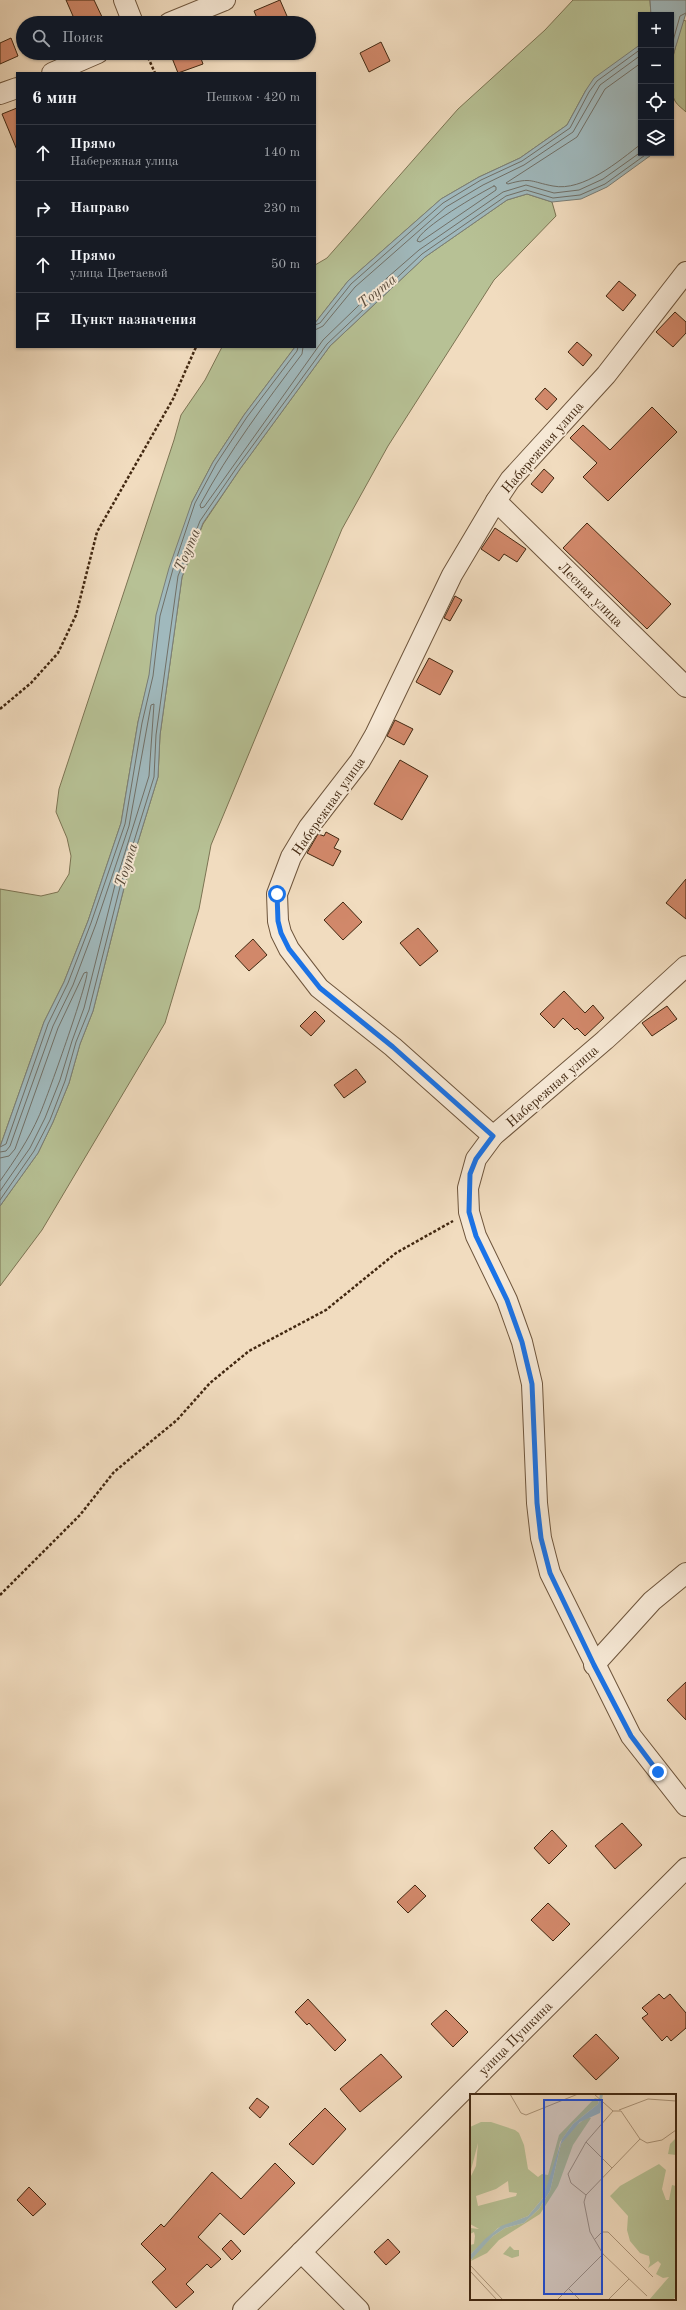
<!DOCTYPE html>
<html lang="ru">
<meta charset="utf-8">
<style>
:root{--surface:#171b24;--page:#20242c;--text:#f1f3f6;--muted:#9ea1a6;--line:#363941}
body{margin:0;font-family:"Old Standard TT",serif;background:var(--page);color:var(--text)}
.controls{position:absolute;right:12px;top:12px;display:grid;overflow:hidden;border-radius:0px;box-shadow:0 1px 3px #0004}
.controls button{width:36px;height:36px;display:grid;place-items:center;padding:0;border:0;border-bottom:1px solid var(--line);background:var(--surface);color:var(--text);font:20px sans-serif}
.stop{position:absolute;width:12px;height:12px;margin:-9px;border:3px solid #1a73e8;border-radius:50%;background:#fff}
.stop.end{background:#1a73e8;border-color:#fff;box-shadow:0 1px 4px #0008}
.list{margin:0;padding:0;list-style:none}
h2{display:flex;justify-content:space-between;align-items:center;height:52px;margin:0;padding:0 16px;font-size:17px}
h2 small{font-size:13px;font-weight:400;color:var(--muted)}
.list li{display:grid;grid-template-columns:26px 1fr auto;gap:12px;align-items:center;box-sizing:border-box;height:56px;padding:0 16px;border-top:1px solid var(--line)}
.list b{display:block;font-size:15px;white-space:nowrap}
.list p{margin:0;font-size:13px;white-space:nowrap;color:var(--muted)}
.list em{font-size:13px;font-style:normal;color:var(--muted)}
.icon{flex:none;width:22px;height:22px;fill:none;stroke:currentColor;stroke-width:2;stroke-linecap:round;stroke-linejoin:round}
.map{position:relative;flex:none;width:686px;height:2310px;overflow:hidden}
.search{position:absolute;background:var(--surface);box-shadow:0 1px 3px #0004;left:16px;top:16px;width:300px;height:44px;display:flex;align-items:center;gap:10px;box-sizing:border-box;padding:0 14px;border-radius:22px;color:var(--muted);font-size:15px}
.panel{position:absolute;background:var(--surface);box-shadow:0 1px 3px #0004;left:16px;top:72px;width:300px;height:276px;border-radius:0px}
.map>svg:first-child{display:block}
.green{fill:#b7c195;stroke:#7c7453}
.water{fill:#a0b9bd;stroke:#7a7f78}
.lines{fill:none;stroke-linecap:round;stroke-linejoin:round}
.shore{stroke:#717067;stroke-width:1}
.building{fill:#d1886a;stroke:#422811}
.minor-casing{stroke:#6e553c;stroke-width:22}
.path{stroke:#422811;stroke-width:2.5;stroke-dasharray:3 2;stroke-linecap:butt}
.minor{stroke:#f6e8d5;stroke-width:20}
.route{stroke:#1a73e8;stroke-width:5}
.labels{text-anchor:middle;stroke-width:4;stroke-linejoin:round;paint-order:stroke}
.street-label{font-size:14px;fill:#422811;stroke:#f6e8d5}
.water-label{font-size:15px;font-style:italic;fill:#5a4c3c;stroke:#f6e8d5}
.inset-road{fill:none;stroke:#ab9479;stroke-width:1}
.view{fill:#1d4ed8;fill-opacity:0.15;stroke:#1d4ed8;stroke-width:2}
.inset-edge{fill:none;stroke:#422811;stroke-width:2}
</style>
<div class="map">
<svg width="686" height="2310" viewBox="0 0 686 2310">
<rect width="100%" height="100%" fill="#f1dcbf"/>
<filter id="stains"><feTurbulence type="fractalNoise" baseFrequency=".005" numOctaves="4"/><feColorMatrix values="0 0 0 0 .2 0 0 0 0 .09 0 0 0 0 .02 0 0 0 .5 -.17"/></filter>
<radialGradient id="worn" r=".72"><stop offset=".6" stop-color="#630" stop-opacity="0"/><stop offset="1" stop-color="#630" stop-opacity=".3"/></radialGradient>
<g class="green">
<polygon points="573,0 650,0 651,15 641,15 641,44 586,90 567,125 520,158 479,177 441,199 348,281 315,323 315,265 327,258 458,109 545,30"/>
<path d="M683,20L686,21V112C683,109 677,105 675,101C663,79 677,43 683,20Z"/>
<polygon points="527,194 552,202 556,216 494,280 388,446 342,529 211,845 199,909 165,1023 42,1230 0,1286 0,1206 38,1153 53,1122 69,1083 80,1044 93,1011 125,884 158,777 160,735 182,577 203,524 240,469 330,346 425,257 507,200"/>
<polygon points="222,347 295,347 244,415 213,462 192,502 138,722 121,823 88,921 64,982 44,1022 0,1147 0,889 41,896 58,892 69,874 71,856 67,838 56,812 59,789 174,440 181,415 205,380"/>
</g>
<g class="water">
<polygon points="650,0 686,0 686,13 672,59 671,84 671,15 651,15"/>
<polygon points="641,44 641,153 654,153 607,187 581,199 552,202 527,194 507,200 425,257 330,346 240,469 203,523 182,577 160,735 158,777 125,884 93,1011 80,1044 69,1083 53,1122 38,1153 0,1206 0,1147 44,1022 64,982 88,921 121,823 138,722 149,675 156,615 169,568 192,502 213,462 244,415 295,347 315,347 315,323 348,281 441,199 479,177 520,158 567,125 586,90 594,78"/>
</g>
<g class="lines">
<g class="shore">
<polyline points="671,48 680,16 686,13"/>
<path d="M641,63L605,89L577,137L506,183L508,184C532,177 531,182 553,186C583,192 619,161 641,144"/>
<path d="M494,186L496,187V190L420,242L417,241C420,228 480,193 494,186Z"/>
<polyline points="315,325 320,323 351,284 443,203 481,180 522,161 570,128 589,92 597,81 641,49"/>
<polyline points="315,330 323,326 355,287 446,207 483,185 524,165 573,132 600,85 641,55"/>
<path d="M303,347L302,354C265,403 229,451 200,505L201,508L204,507L323,340L388,277L419,250L503,192L526,185L554,193L579,190L603,179L641,152"/>
<polyline points="0,1147 6,1144 48,1024 68,983 91,923 125,824 142,723 153,676 160,616 173,569 195,503 216,464 247,417 297,351 298,347"/>
<polyline points="0,1152 6,1151 10,1146 53,1026 73,985 96,924 129,826 151,705 154,704 149,776 116,881 84,1008 72,1041 60,1080 45,1118 30,1148 0,1191"/>
<path d="M0,1158L9,1156L15,1149L58,1028L84,973L87,972C89,980 46,1101 39,1116C29,1139 15,1160 0,1181"/>
<polyline points="0,1200 34,1151 50,1120 65,1081 76,1042 89,1010 121,883 154,777 156,735 178,576 200,521 237,467 327,344 422,254 506,196 526,190 553,198 580,195 605,184 648,153"/>
</g>
</g>
<g class="building">
<polygon points="66,0 94,0 103,19 94,23 76,23"/>
<polygon points="280,0 290,23 259,23 254,11"/>
<polygon points="11,38 18,56 0,64 0,43"/>
<polygon points="381,42 390,61 369,72 360,53"/>
<polygon points="170,53 199,53 203,64 178,73"/>
<polygon points="17,108 17,150 2,114"/>
<polygon points="619,281 636,295 623,311 606,296"/>
<polygon points="675,312 686,322 686,333 673,347 656,332"/>
<polygon points="577,342 592,355 583,366 568,352"/>
<polygon points="545,388 557,399 547,410 535,399"/>
<polygon points="652,407 677,432 608,501 583,477 597,463 570,438 583,425 610,450"/>
<polygon points="544,469 554,478 542,493 531,484"/>
<polygon points="587,523 671,604 647,629 563,548"/>
<polygon points="495,528 526,549 517,562 504,554 499,561 481,549"/>
<polygon points="455,596 462,600 450,621 444,618"/>
<polygon points="429,658 453,671 440,695 416,682"/>
<polygon points="395,720 413,729 404,745 387,736"/>
<polygon points="400,760 428,776 402,820 374,804"/>
<polygon points="326,832 339,839 334,848 341,851 333,866 307,853 318,834 324,836"/>
<polygon points="686,879 686,919 666,903"/>
<polygon points="343,902 362,922 343,940 324,920"/>
<polygon points="418,928 438,951 420,966 400,943"/>
<polygon points="253,939 267,955 249,971 235,956"/>
<polygon points="564,991 585,1013 593,1005 604,1018 585,1036 577,1028 575,1030 563,1018 554,1028 540,1014"/>
<polygon points="667,1006 677,1019 652,1036 642,1023"/>
<polygon points="315,1011 325,1021 311,1036 300,1026"/>
<polygon points="356,1069 366,1082 344,1098 334,1085"/>
<polygon points="686,1682 686,1720 667,1700"/>
<polygon points="622,1823 642,1845 615,1869 595,1846"/>
<polygon points="552,1830 567,1846 549,1864 534,1848"/>
<polygon points="415,1885 426,1896 408,1913 397,1902"/>
<polygon points="548,1903 570,1924 553,1941 531,1920"/>
<polygon points="659,1994 664,1999 670,1994 686,2013 686,2028 671,2041 667,2036 662,2041 642,2018 648,2014 642,2008"/>
<polygon points="308,1999 346,2040 335,2051 309,2023 307,2025 295,2012"/>
<polygon points="446,2010 468,2032 453,2047 431,2024"/>
<polygon points="596,2034 619,2058 596,2080 573,2056"/>
<polygon points="381,2054 402,2077 360,2112 340,2089"/>
<polygon points="257,2098 269,2107 260,2118 249,2108"/>
<polygon points="325,2108 346,2129 313,2165 289,2144"/>
<polygon points="275,2163 295,2183 244,2235 220,2213 198,2237 221,2259 211,2268 207,2264 186,2284 194,2292 176,2308 152,2282 166,2269 141,2244 161,2224 164,2227 212,2172 241,2199"/>
<polygon points="29,2187 46,2204 33,2216 17,2200"/>
<polygon points="388,2239 400,2252 386,2265 374,2252"/>
<polygon points="231,2240 241,2251 232,2260 222,2249"/>
</g>
<g class="lines">
<defs>
<g id="minor">
<polyline points="124,0 133,23"/>
<polyline points="169,23 225,0"/>
<polyline points="52,73 98,53"/>
<polyline points="0,94 17,88"/>
<polyline points="496,501 686,687"/>
<polyline points="686,966 605,1040 493,1136 476,1159 468,1188 469,1212 476,1236 507,1300 522,1342 532,1384 537,1503 541,1538 550,1573 631,1736 686,1806"/>
<polyline points="493,1136 393,1047 319,988 289,949 281,933 278,921 277,894 291,857 309,827 360,761 375,735 452,575 496,501 510,480 606,375 686,272"/>
<polyline points="594,1665 652,1601 686,1573"/>
<polyline points="301,2252 359,2310"/>
<polyline points="243,2310 686,1868"/>
</g>
</defs>
<use href="#minor" class="minor-casing"/>
<g class="path">
<polyline points="146,53 155,73"/>
<polyline points="0,709 31,683 58,653 76,615 97,532 173,399 196,347"/>
<polyline points="0,1595 80,1515 114,1472 177,1420 210,1383 249,1351 326,1310 396,1253 453,1221"/>
</g>
<use href="#minor" class="minor"/>
</g>
<g class="lines">
<polyline class="route" points="277,894 278,921 281,933 289,949 320,988 393,1047 493,1136 476,1159 470,1174 469,1212 476,1236 507,1300 522,1342 532,1384 537,1503 541,1538 550,1573 594,1665 631,1736 658,1772"/>
</g>
<g class="labels">
<g class="street-label">
<text transform="translate(542 447) rotate(-49)" y="5">Набережная улица</text>
<text transform="translate(591 594) rotate(45)" y="5">Лесная улица</text>
<text transform="translate(328 806) rotate(-55)" y="5">Набережная улица</text>
<text transform="translate(552 1086) rotate(-41)" y="5">Набережная улица</text>
<text transform="translate(515 2038) rotate(-45)" y="5">улица Пушкина</text>
</g>
<g class="water-label">
<text transform="translate(377 291) rotate(-39)" y="5">Toyma</text>
<text transform="translate(187 550) rotate(-67)" y="5">Toyma</text>
<text transform="translate(126 865) rotate(-72)" y="5">Toyma</text>
</g>
</g>
<g transform="translate(470 2094)">
<rect width="206" height="206" fill="#f1dcbf"/>
<path d="M125,4L128,5V10L103,30L90,48L84,75L73,104L58,122L28,134L0,161V151L4,150L5,142L4,138L0,140V134L9,135L0,130V84L6,72L8,49L0,80V33L11,28H21L45,36L49,39L54,51L58,75L68,83L72,80L78,81L89,41ZM38,87L39,98L47,99L46,102L8,112L6,102L26,95ZM117,23L121,24L103,51L88,92L70,120L29,146L17,159L1,167L5,159L23,142L35,134L54,129L69,115L80,97L91,50L102,35ZM206,44V61L198,60L200,50ZM189,70L196,76L192,95L196,106H199L202,91L206,92V203L202,206H179L199,183L193,184L186,180L191,170L188,167L178,174L180,169L179,162L170,159L160,147L157,136L158,122L140,102L150,92ZM40,152L44,156H49V162L42,164L33,160Z" fill="#b7c195" fill-rule="evenodd"/>
<path d="M130,0H133L130,19L110,28L91,50L80,97L69,115L54,129L35,134L23,142L0,167V161L15,145L31,132L58,122L73,104L92,45L103,30L128,10Z" fill="#a0b9bd"/>
<path class="inset-road" d="M40,0L51,19L56,21L108,0M124,0L143,17M149,16L178,5L206,7M170,45L116,101L114,108L120,138L133,160L177,202M116,48L142,74M116,101L101,89L98,80L116,48L143,17H151L170,45L177,49L192,46L206,36M124,146L132,138H138L183,183M0,171L33,206M0,177L27,206M99,195L110,206M87,206L133,160M138,206L159,185"/>
<path class="view" d="M74,6H132V200H74Z"/>
<rect width="206" height="206" class="inset-edge"/>
</g>
<rect width="100%" height="100%" filter="url(#stains)"/>
<rect width="100%" height="100%" fill="url(#worn)"/>
</svg>
<div class="controls">
<button>+</button>
<button>−</button>
<button><svg class="icon" aria-label="locate" viewBox="0 0 24 24"><circle cx="12" cy="12" r="6"/><path d="M12 2v4M12 18v4M2 12h4M18 12h4"/></svg></button>
<button><svg class="icon" aria-label="layers" viewBox="0 0 24 24"><path d="M12 4l9 5-9 5-9-5zM3 14l9 5 9-5"/></svg></button>
</div>
<div class="stop" style="left:277px;top:894px"></div>
<div class="stop end" style="left:658px;top:1772px"></div>
<div class="search"><svg class="icon" aria-label="search" viewBox="0 0 24 24"><circle cx="10" cy="10" r="6"/><path d="M15 15l6 6"/></svg>Поиск</div>
<section class="panel">
<h2>6 мин<small>Пешком · 420 m</small></h2>
<ul class="list">
<li><svg class="icon" aria-label="ahead" viewBox="0 0 24 24"><path d="M12 20V5M6 11l6-6 6 6"/></svg><div><b>Прямо</b><p>Набережная улица</p></div><em>140 m</em></li>
<li><svg class="icon" aria-label="right" viewBox="0 0 24 24"><path d="M7 20v-9h11M14 6l5 5-5 5"/></svg><div><b>Направо</b></div><em>230 m</em></li>
<li><svg class="icon" aria-label="ahead" viewBox="0 0 24 24"><path d="M12 20V5M6 11l6-6 6 6"/></svg><div><b>Прямо</b><p>улица Цветаевой</p></div><em>50 m</em></li>
<li><svg class="icon" aria-label="arrive" viewBox="0 0 24 24"><path d="M6 21V4h12l-3 4 3 4H6"/></svg><div><b>Пункт назначения</b></div></li>
</ul>
</section>
</div>
